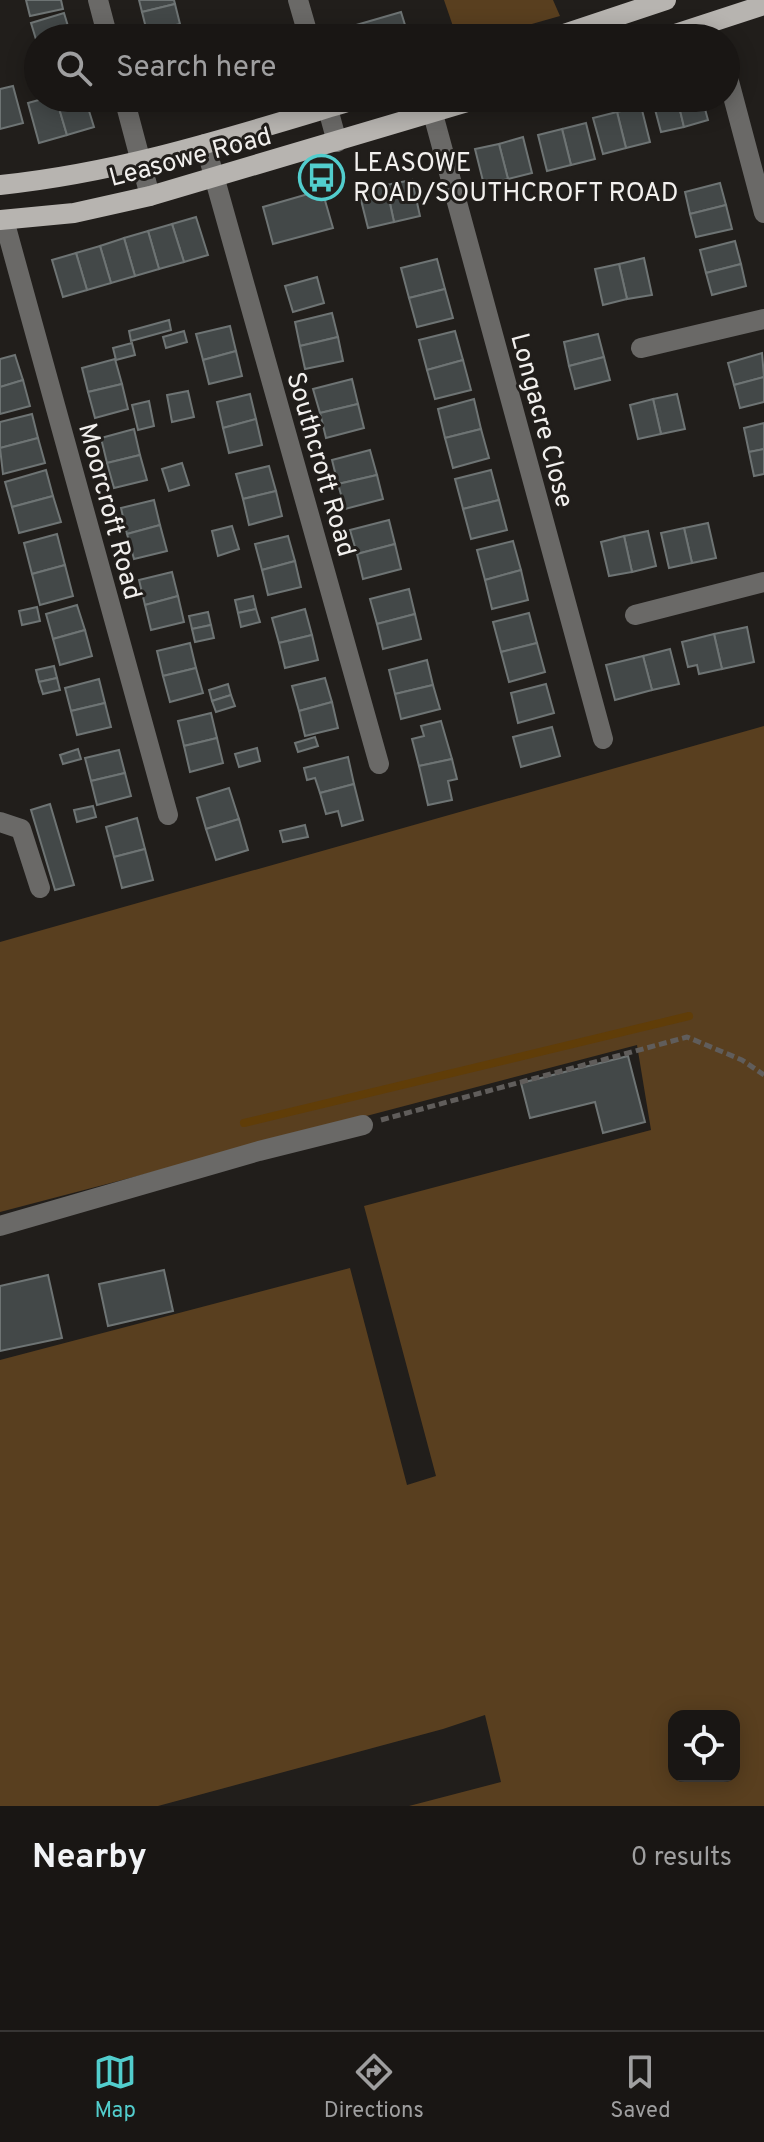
<!DOCTYPE html>
<style>
:root{--surface:#191614;--page:#262322;--text:#f1f3f6;--muted:#9f9fa0;--line:#373534;--accent:#52cdcd}
body{margin:0;font-family:Overpass,sans-serif;background:var(--page);color:var(--text)}
.controls{position:absolute;right:24px;bottom:24px;display:grid;overflow:hidden;border-radius:16px;box-shadow:0 4px 20px #0003}
.controls button{width:72px;height:72px;display:grid;place-items:center;padding:0;border:0;border-bottom:2px solid var(--line);background:var(--surface);color:var(--text);font:40px sans-serif}
.list{margin:0;padding:0;list-style:none}
h2{display:flex;justify-content:space-between;align-items:center;height:104px;margin:0;padding:0 32px;font-size:34px}
h2 small{font-size:26px;font-weight:400;color:var(--muted)}
.icon{flex:none;width:44px;height:44px;fill:none;stroke:currentColor;stroke-width:2;stroke-linecap:round;stroke-linejoin:round}
.map{position:relative;flex:none;width:764px;height:1806px;overflow:hidden}
.search{position:absolute;background:var(--surface);box-shadow:0 4px 20px #0003;left:24px;right:24px;top:24px;height:88px;display:flex;align-items:center;gap:20px;box-sizing:border-box;padding:0 28px;border-radius:44px;color:var(--muted);font-size:30px}
.sheet{height:224px;background:var(--surface)}
nav{display:flex;justify-content:space-around;align-items:center;box-sizing:border-box;height:112px;border-top:2px solid var(--line);background:var(--surface);font-size:22px;color:var(--muted)}
nav a{display:grid;justify-items:center;gap:4px}
nav .on{color:var(--accent)}
.map>svg:first-child{display:block}
.green{fill:#593f1f;fill-rule:evenodd}
.lines{fill:none;stroke-linecap:round;stroke-linejoin:round}
.stream{stroke:#603d08;stroke-width:8}
.building{fill:#434848;stroke:#6e7474;stroke-width:2}
.path{stroke:#605d5b;stroke-width:5;stroke-dasharray:8 4;stroke-linecap:butt}
.minor{stroke:#6a6967;stroke-width:20}
.primary{stroke:#b7b4b0;stroke-width:20}
.labels{text-anchor:middle;stroke-width:6;stroke-linejoin:round;paint-order:stroke}
.street-label{font-size:26px;fill:#f2f0ee;stroke:#211e1b}
.poi-label{font-size:26px;fill:#f2f0ee;stroke:#211e1b;text-anchor:start}
</style>
<div class="map">
<svg width="764" height="1806" viewBox="0 0 764 1806">
<rect width="100%" height="100%" fill="#211e1b"/>
<g class="green">
<polygon points="444,0 553,0 560,16 482,38 457,38"/>
<path d="M764,726V1806H409L501,1782L485,1715L443,1729L158,1806H0V1360L350,1268L407,1485L436,1476L364,1206L651,1130L637,1045L0,1212V942ZM674,1716H734V1776H674Z"/>
</g>
<g class="lines">
<polyline class="stream" points="244,1123 689,1016"/>
</g>
<g class="building">
<polygon points="26,0 61,0 63,9 30,16"/>
<polygon points="139,0 174,0 175,4 142,12"/>
<polygon points="175,4 180,24 147,32 142,12"/>
<polygon points="401,12 409,38 341,38 339,30"/>
<polygon points="64,13 71,36 38,38 38,46 31,23"/>
<polygon points="13,86 23,123 0,129 0,89"/>
<polygon points="46,98 56,98 67,135 39,143 28,103"/>
<polygon points="56,98 85,98 94,127 67,135"/>
<polygon points="167,98 197,98 197,101 170,109"/>
<polygon points="652,98 677,98 684,127 661,132"/>
<polygon points="677,98 702,98 708,120 684,127"/>
<polygon points="641,106 650,142 626,148 617,112"/>
<polygon points="617,112 626,148 603,154 593,118"/>
<polygon points="586,123 595,159 571,165 562,129"/>
<polygon points="562,129 571,165 547,171 538,135"/>
<polygon points="523,137 532,173 508,179 499,144"/>
<polygon points="499,144 508,179 484,185 475,149"/>
<polygon points="412,180 420,216 394,222 386,185"/>
<polygon points="720,183 726,205 690,214 685,192"/>
<polygon points="386,185 394,222 368,228 359,192"/>
<polygon points="322,190 333,228 273,244 263,207"/>
<polygon points="726,205 732,229 696,237 690,214"/>
<polygon points="196,217 208,255 184,262 172,224"/>
<polygon points="172,224 184,262 159,269 148,231"/>
<polygon points="148,231 159,269 135,276 124,238"/>
<polygon points="124,238 135,276 111,283 100,246"/>
<polygon points="735,241 741,264 706,273 700,250"/>
<polygon points="100,246 111,283 87,290 76,253"/>
<polygon points="76,253 87,290 63,297 52,260"/>
<polygon points="644,258 652,295 627,299 619,264"/>
<polygon points="437,259 445,289 409,298 401,268"/>
<polygon points="619,264 627,299 603,305 595,269"/>
<polygon points="741,264 746,286 712,295 706,273"/>
<polygon points="317,277 324,303 293,312 285,286"/>
<polygon points="445,289 453,318 417,327 409,298"/>
<polygon points="332,313 338,337 300,346 295,322"/>
<polygon points="169,320 171,330 131,341 129,331"/>
<polygon points="230,326 236,351 203,360 196,334"/>
<polygon points="184,331 187,342 166,348 163,337"/>
<polygon points="455,331 463,360 427,370 419,340"/>
<polygon points="598,334 604,357 569,366 564,342"/>
<polygon points="338,337 343,361 305,369 300,346"/>
<polygon points="132,343 135,355 116,360 113,348"/>
<polygon points="236,351 242,376 209,384 203,360"/>
<polygon points="762,353 764,377 734,385 728,363"/>
<polygon points="15,355 23,380 0,387 0,359"/>
<polygon points="604,357 610,380 575,389 569,366"/>
<polygon points="115,359 122,384 88,392 82,368"/>
<polygon points="463,360 471,390 435,399 427,370"/>
<polygon points="764,377 764,402 740,408 734,385"/>
<polygon points="352,379 358,404 320,413 313,389"/>
<polygon points="23,380 30,406 0,414 0,387"/>
<polygon points="122,384 128,409 95,418 88,392"/>
<polygon points="188,391 194,417 172,422 167,395"/>
<polygon points="250,394 256,419 223,428 217,402"/>
<polygon points="677,394 685,429 661,434 653,399"/>
<polygon points="474,399 481,429 445,438 438,409"/>
<polygon points="653,399 661,434 638,439 630,405"/>
<polygon points="149,401 154,426 138,430 132,405"/>
<polygon points="358,404 364,428 326,438 320,413"/>
<polygon points="32,414 38,438 0,448 0,422"/>
<polygon points="256,419 262,445 229,453 223,428"/>
<polygon points="764,423 764,449 749,452 744,428"/>
<polygon points="134,429 140,455 107,463 101,438"/>
<polygon points="481,429 489,458 453,468 445,438"/>
<polygon points="38,438 45,463 3,474 0,448"/>
<polygon points="764,449 764,474 754,476 749,452"/>
<polygon points="370,450 377,475 338,484 332,460"/>
<polygon points="140,455 147,480 114,488 107,463"/>
<polygon points="182,463 189,485 169,491 162,469"/>
<polygon points="269,466 276,491 243,499 236,474"/>
<polygon points="46,470 53,496 12,507 5,482"/>
<polygon points="491,470 499,500 463,509 455,479"/>
<polygon points="377,475 383,499 345,509 338,484"/>
<polygon points="276,491 282,516 249,525 243,499"/>
<polygon points="53,496 61,522 19,533 12,507"/>
<polygon points="154,500 160,525 127,534 121,508"/>
<polygon points="499,500 507,530 471,539 463,509"/>
<polygon points="389,520 395,544 357,554 350,530"/>
<polygon points="708,523 716,558 692,563 684,528"/>
<polygon points="160,525 167,551 134,559 127,534"/>
<polygon points="232,526 239,549 218,556 212,531"/>
<polygon points="684,528 692,563 669,568 661,533"/>
<polygon points="648,531 656,566 632,572 624,536"/>
<polygon points="57,534 65,565 32,574 24,543"/>
<polygon points="288,536 295,561 262,570 255,544"/>
<polygon points="624,536 632,572 609,576 601,542"/>
<polygon points="513,541 521,570 485,580 477,550"/>
<polygon points="395,544 401,569 363,579 357,554"/>
<polygon points="295,561 301,587 268,595 262,570"/>
<polygon points="65,565 73,596 40,605 32,574"/>
<polygon points="521,570 528,600 492,609 485,580"/>
<polygon points="172,572 178,596 145,605 139,580"/>
<polygon points="409,589 415,614 377,624 370,599"/>
<polygon points="178,596 184,622 151,630 145,605"/>
<polygon points="253,596 256,609 238,613 235,600"/>
<polygon points="77,605 85,630 53,639 46,614"/>
<polygon points="37,607 40,621 22,625 19,611"/>
<polygon points="256,609 260,622 241,627 238,613"/>
<polygon points="305,609 312,635 279,643 272,618"/>
<polygon points="208,612 211,625 192,629 189,616"/>
<polygon points="529,613 537,643 501,652 493,622"/>
<polygon points="415,614 421,639 383,649 377,624"/>
<polygon points="211,625 214,638 195,642 192,629"/>
<polygon points="747,627 754,662 722,669 714,634"/>
<polygon points="85,630 92,656 60,665 53,639"/>
<polygon points="714,634 722,669 699,674 697,665 688,667 682,642"/>
<polygon points="312,635 318,660 285,668 279,643"/>
<polygon points="190,643 196,668 163,676 157,651"/>
<polygon points="537,643 545,672 509,682 501,652"/>
<polygon points="670,649 679,684 652,690 643,656"/>
<polygon points="643,656 652,690 615,700 606,665"/>
<polygon points="427,660 433,685 395,694 389,670"/>
<polygon points="54,666 57,678 39,682 36,670"/>
<polygon points="196,668 203,693 170,702 163,676"/>
<polygon points="57,678 60,690 43,694 39,682"/>
<polygon points="325,678 332,702 299,711 292,686"/>
<polygon points="99,679 105,703 71,711 65,688"/>
<polygon points="228,684 231,695 212,701 209,690"/>
<polygon points="546,684 554,713 518,723 511,693"/>
<polygon points="433,685 440,709 401,719 395,694"/>
<polygon points="231,695 235,706 216,712 212,701"/>
<polygon points="332,702 338,728 305,736 299,711"/>
<polygon points="105,703 111,727 77,735 71,711"/>
<polygon points="211,713 217,738 184,746 178,721"/>
<polygon points="441,721 452,759 419,766 412,739 424,736 421,726"/>
<polygon points="552,727 560,756 521,767 513,737"/>
<polygon points="315,737 318,746 298,752 295,743"/>
<polygon points="217,738 223,763 190,772 184,746"/>
<polygon points="257,748 260,761 239,767 235,754"/>
<polygon points="78,749 81,759 63,764 60,755"/>
<polygon points="119,750 125,773 91,781 85,758"/>
<polygon points="348,757 354,784 320,793 315,778 307,780 304,768"/>
<polygon points="452,759 457,779 448,781 452,800 428,805 419,766"/>
<polygon points="125,773 131,796 97,805 91,781"/>
<polygon points="354,784 363,820 342,826 338,811 326,814 320,793"/>
<polygon points="229,788 239,819 206,829 197,798"/>
<polygon points="50,804 74,885 55,890 31,810"/>
<polygon points="93,806 96,817 77,822 74,810"/>
<polygon points="137,818 145,849 114,857 106,827"/>
<polygon points="239,819 248,850 216,860 206,829"/>
<polygon points="305,825 308,837 283,842 280,831"/>
<polygon points="145,849 153,880 122,888 114,857"/>
<polygon points="628,1056 645,1122 603,1133 595,1102 530,1118 521,1083"/>
<polygon points="164,1270 173,1311 108,1326 99,1284"/>
<polygon points="48,1275 62,1338 0,1351 0,1286"/>
</g>
<g class="lines">
<polyline class="path" points="381,1120 687,1037 742,1060 764,1075"/>
<g class="minor">
<polyline points="98,0 108,38"/>
<polyline points="298,0 309,38"/>
<polyline points="726,70 764,213"/>
<polyline points="124,98 150,196"/>
<polyline points="325,98 337,142"/>
<polyline points="433,114 603,739"/>
<polyline points="205,144 379,764"/>
<polyline points="4,220 168,815"/>
<polyline points="641,348 764,319"/>
<polyline points="635,615 764,582"/>
<polyline points="0,822 21,829 40,888"/>
<polyline points="0,1226 259,1151 363,1125"/>
</g>
<g class="primary">
<polyline points="552,38 666,0"/>
<polyline points="663,38 764,5"/>
<path d="M0,185C126,172 240,134 361,98"/>
<polyline points="0,220 74,213 150,196 481,98"/>
</g>
</g>
<defs>
<symbol id="bus-ring" viewBox="-11 -11 22 22"><circle r="9.5" fill="#211e1b" stroke="#52cdcd" stroke-width="1.5"/><path d="M-5-6H5V4H4V6H2V4H-2V6H-4V4H-5ZM-3.5-4V0h7V-4ZM-3.5 1.2v1.5H-2V1.2ZM2 1.2v1.5H3.5V1.2Z" fill="#52cdcd"/></symbol>
</defs>
<g fill-rule="evenodd">
<use href="#bus-ring" x="296" y="152" width="51" height="51"/>
</g>
<g class="labels">
<g class="street-label">
<text transform="translate(190 156) rotate(-15)" y="9">Leasowe Road</text>
<text transform="translate(543 420) rotate(75)" y="9">Longacre Close</text>
<text transform="translate(322 464) rotate(74)" y="9">Southcroft Road</text>
<text transform="translate(111 511) rotate(75)" y="9">Moorcroft Road</text>
</g>
<g class="poi-label">
<text x="353" y="171">LEASOWE<tspan x="353" dy="30">ROAD/SOUTHCROFT ROAD</tspan></text>
</g>
</g>
</svg>
<div class="controls">
<button><svg class="icon" aria-label="locate" viewBox="0 0 24 24"><circle cx="12" cy="12" r="6"/><path d="M12 2v4M12 18v4M2 12h4M18 12h4"/></svg></button>
</div>
<div class="search"><svg class="icon" aria-label="search" viewBox="0 0 24 24"><circle cx="10" cy="10" r="6"/><path d="M15 15l6 6"/></svg>Search here</div>
</div>
<section class="sheet">
<h2>Nearby<small>0 results</small></h2>
<ul class="list">
</ul>
</section>
<nav>
<a class="on"><svg class="icon" aria-label="map" viewBox="0 0 24 24"><path d="M3 6l6-2 6 2 6-2v14l-6 2-6-2-6 2zM9 4v14M15 6v14"/></svg>Map</a>
<a><svg class="icon" aria-label="directions" viewBox="0 0 24 24"><path d="M12 3l9 9-9 9-9-9zM9 14v-3h6M13 9l2 2-2 2"/></svg>Directions</a>
<a><svg class="icon" aria-label="saved" viewBox="0 0 24 24"><path d="M7 4h10v16l-5-4-5 4z"/></svg>Saved</a>
</nav>
